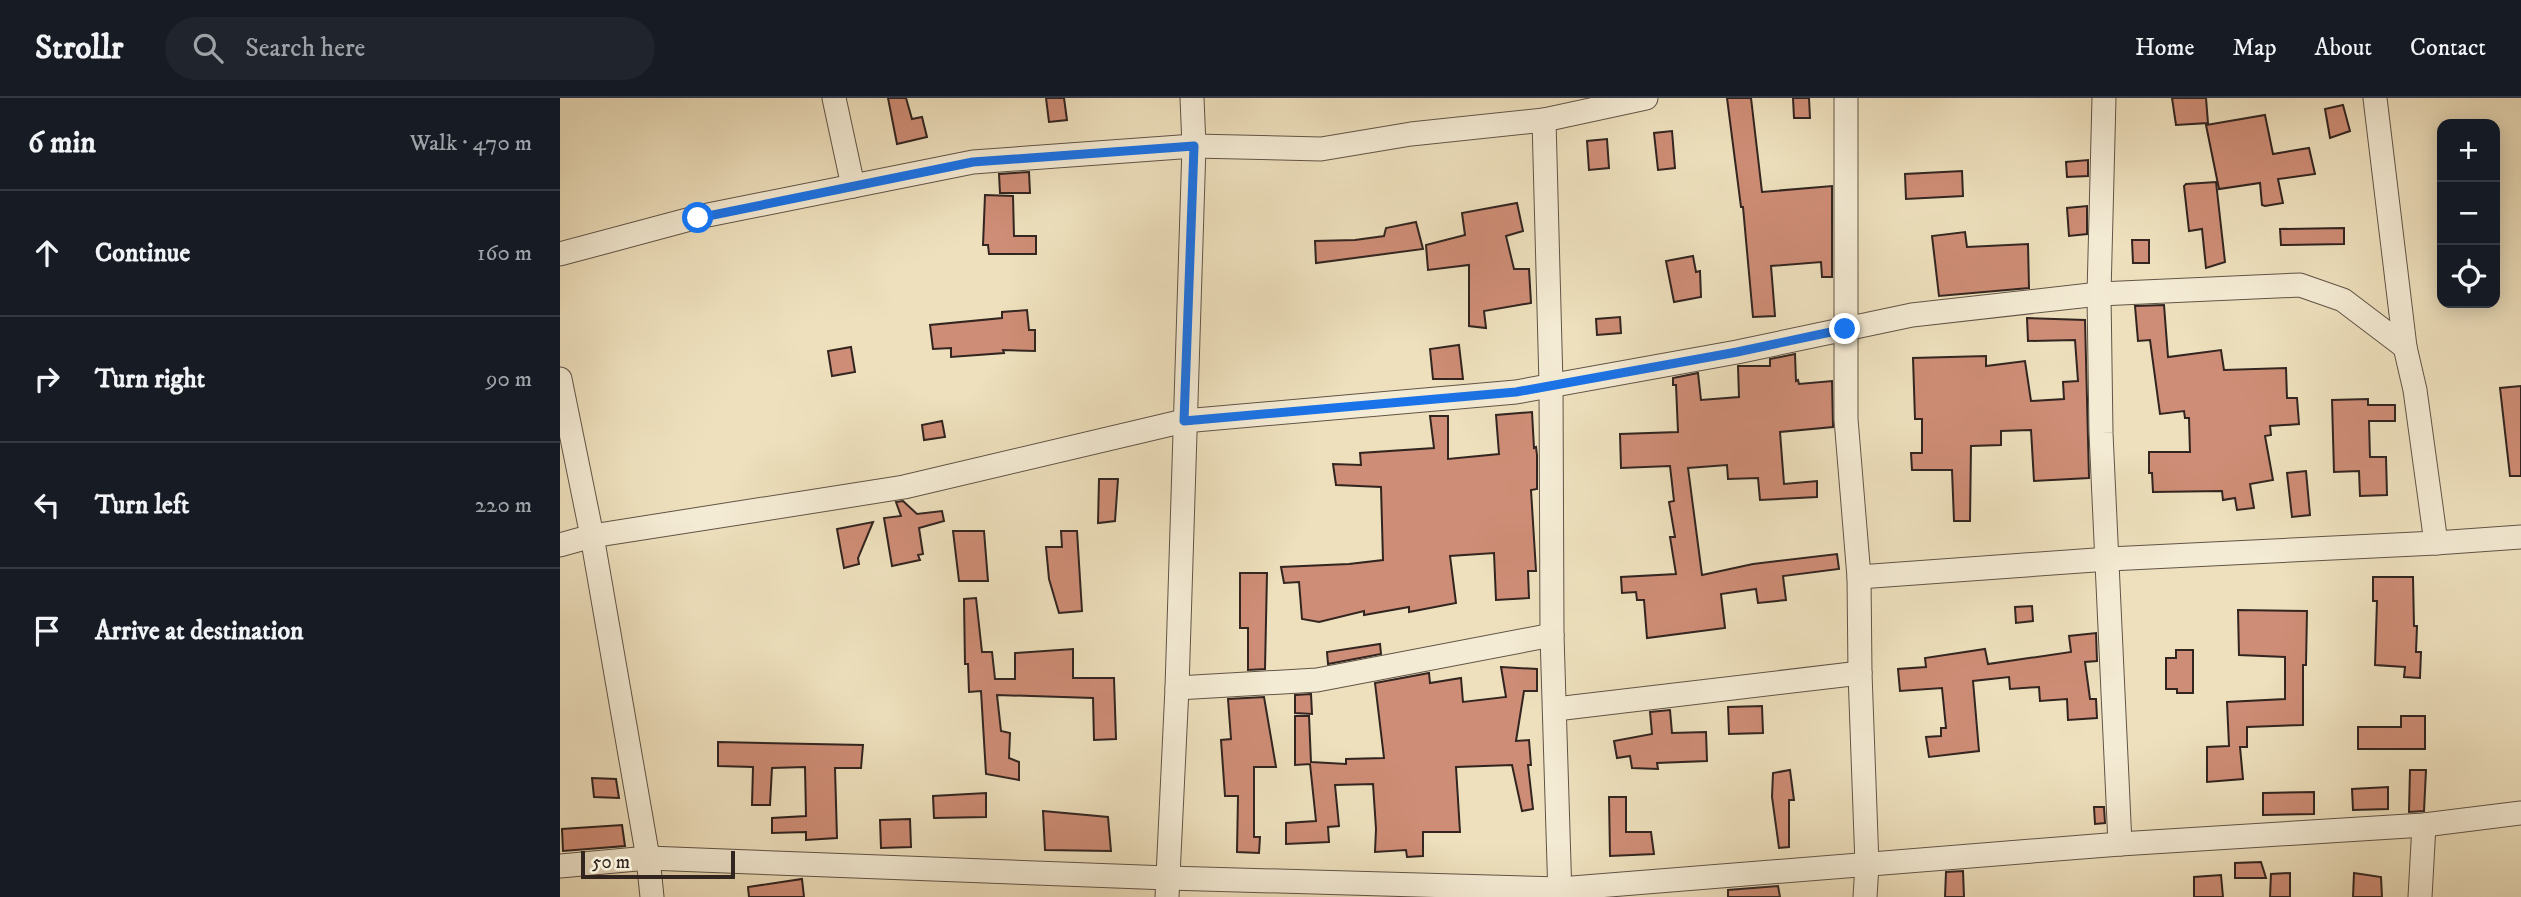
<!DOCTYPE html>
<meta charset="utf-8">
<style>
:root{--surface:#171b24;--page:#20242c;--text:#f1f3f6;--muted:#9ea1a6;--line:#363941}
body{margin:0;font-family:"IM FELL DW Pica",serif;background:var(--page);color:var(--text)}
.controls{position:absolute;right:21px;top:21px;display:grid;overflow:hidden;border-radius:14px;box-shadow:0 4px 18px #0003}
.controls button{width:63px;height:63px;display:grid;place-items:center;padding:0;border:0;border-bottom:2px solid var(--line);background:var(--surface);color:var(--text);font:35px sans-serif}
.scale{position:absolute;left:21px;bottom:18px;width:154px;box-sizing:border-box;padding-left:7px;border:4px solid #322520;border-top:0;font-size:19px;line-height:24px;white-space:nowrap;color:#322520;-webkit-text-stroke:5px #f4ebd4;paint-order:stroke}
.stop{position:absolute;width:21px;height:21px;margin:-16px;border:5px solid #1a73e8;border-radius:50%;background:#fff}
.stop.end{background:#1a73e8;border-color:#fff;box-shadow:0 2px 7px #0008}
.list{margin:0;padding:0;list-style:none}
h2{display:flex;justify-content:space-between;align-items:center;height:91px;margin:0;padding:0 28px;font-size:30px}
h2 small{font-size:23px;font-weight:400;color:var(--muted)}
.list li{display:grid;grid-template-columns:46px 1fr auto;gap:21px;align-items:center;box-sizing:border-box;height:126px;padding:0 28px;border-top:2px solid var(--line)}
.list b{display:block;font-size:26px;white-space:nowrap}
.list em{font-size:23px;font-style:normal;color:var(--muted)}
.icon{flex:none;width:38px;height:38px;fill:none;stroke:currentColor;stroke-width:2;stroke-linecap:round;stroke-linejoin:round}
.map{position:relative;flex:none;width:1961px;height:799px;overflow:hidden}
header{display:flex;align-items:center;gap:42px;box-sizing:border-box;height:98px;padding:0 35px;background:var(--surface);border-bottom:2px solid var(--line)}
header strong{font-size:33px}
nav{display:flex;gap:38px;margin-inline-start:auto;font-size:24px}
.search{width:490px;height:63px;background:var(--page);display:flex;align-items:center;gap:18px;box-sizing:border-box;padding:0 24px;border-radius:38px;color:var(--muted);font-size:26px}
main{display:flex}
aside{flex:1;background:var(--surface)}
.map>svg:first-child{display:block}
.building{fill:#ce8d76;stroke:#322520;stroke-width:2}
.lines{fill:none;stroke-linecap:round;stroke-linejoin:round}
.minor-casing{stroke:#615447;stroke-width:25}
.minor{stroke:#f4ebd4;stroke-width:23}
.route{stroke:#1a73e8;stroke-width:9}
</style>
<header>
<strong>Strollr</strong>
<div class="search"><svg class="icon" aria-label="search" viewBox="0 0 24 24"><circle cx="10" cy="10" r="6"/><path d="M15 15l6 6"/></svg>Search here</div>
<nav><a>Home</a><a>Map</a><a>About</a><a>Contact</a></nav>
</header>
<main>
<aside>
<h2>6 min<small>Walk · 470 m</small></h2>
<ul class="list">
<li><svg class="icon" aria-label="ahead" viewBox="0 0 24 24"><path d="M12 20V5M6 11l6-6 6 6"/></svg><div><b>Continue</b></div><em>160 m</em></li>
<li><svg class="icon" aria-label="right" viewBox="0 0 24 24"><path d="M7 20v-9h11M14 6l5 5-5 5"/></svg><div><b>Turn right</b></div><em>90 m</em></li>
<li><svg class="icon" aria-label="left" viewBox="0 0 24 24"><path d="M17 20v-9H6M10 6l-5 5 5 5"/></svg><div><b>Turn left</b></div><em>220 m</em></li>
<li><svg class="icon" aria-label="arrive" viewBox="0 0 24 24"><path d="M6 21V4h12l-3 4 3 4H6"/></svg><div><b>Arrive at destination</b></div></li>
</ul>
</aside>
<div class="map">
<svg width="1961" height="799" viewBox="0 0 1961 799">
<rect width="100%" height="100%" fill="#eee0bd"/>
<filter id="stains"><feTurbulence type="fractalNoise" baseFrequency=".00286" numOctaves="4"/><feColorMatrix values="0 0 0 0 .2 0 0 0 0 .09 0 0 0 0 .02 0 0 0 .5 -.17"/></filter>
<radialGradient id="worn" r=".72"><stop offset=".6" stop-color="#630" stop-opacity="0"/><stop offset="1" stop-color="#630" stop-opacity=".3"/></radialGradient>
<g class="building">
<polygon points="328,0 346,0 352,21 362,19 367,39 337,46"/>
<polygon points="486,0 504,0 507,22 489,24"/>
<polygon points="1167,0 1191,0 1202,94 1272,88 1272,179 1262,179 1261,164 1211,168 1215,218 1193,219 1183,109 1181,109"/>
<polygon points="1233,0 1249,0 1250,20 1234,20"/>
<polygon points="1612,0 1646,0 1648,25 1616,27"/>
<polygon points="1783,7 1790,33 1770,40 1765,11"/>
<polygon points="1705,17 1713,56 1749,50 1755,76 1718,81 1723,105 1705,108 1702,107 1700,85 1659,91 1646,27"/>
<polygon points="1112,33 1115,70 1098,72 1094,35"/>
<polygon points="1047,41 1049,70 1029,72 1027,43"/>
<polygon points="1528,62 1528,78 1507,79 1506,64"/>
<polygon points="1402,73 1403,98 1346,101 1345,76"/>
<polygon points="469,74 470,95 440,95 439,76"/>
<polygon points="1656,84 1665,164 1646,170 1642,131 1629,133 1624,88 1626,86"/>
<polygon points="425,97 453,98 454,138 476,138 476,156 429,156 428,147 423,147"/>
<polygon points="957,105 963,133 946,138 954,171 969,171 971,205 924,213 926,230 909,228 909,167 868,172 866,147 905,137 902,115"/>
<polygon points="1527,108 1527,136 1509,138 1507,110"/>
<polygon points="856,124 863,151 756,165 755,143 795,142 824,138 826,130"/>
<polygon points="1784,130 1784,146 1721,147 1720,131"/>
<polygon points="1405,134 1407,149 1468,146 1469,190 1379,198 1372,138"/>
<polygon points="1572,142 1589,142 1589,165 1573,165"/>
<polygon points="1133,158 1136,174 1140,173 1141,199 1114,204 1106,163"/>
<polygon points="1604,207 1608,259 1661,252 1664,272 1726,270 1727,300 1737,300 1739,326 1710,328 1711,337 1705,338 1713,382 1690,386 1694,410 1677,412 1675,400 1663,402 1662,393 1593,394 1592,375 1589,375 1589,354 1630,354 1629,320 1625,320 1624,313 1600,316 1590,242 1578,243 1575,208"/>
<polygon points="467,212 469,232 475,232 475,253 443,252 444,255 391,259 391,250 373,251 370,227 442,220 442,214"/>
<polygon points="1060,219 1061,235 1037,237 1036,221"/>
<polygon points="1467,220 1525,222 1529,380 1474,383 1471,332 1441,333 1441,347 1411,348 1410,423 1394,423 1392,372 1352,372 1351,355 1362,355 1362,321 1355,321 1353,260 1426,258 1426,268 1465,263 1471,303 1504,301 1503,284 1518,283 1515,242 1468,243"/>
<polygon points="899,247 903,281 873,281 870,251"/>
<polygon points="291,249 295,274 272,278 268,253"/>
<polygon points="1235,256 1236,283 1238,282 1239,286 1272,283 1273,329 1220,334 1224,386 1257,383 1257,399 1200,402 1198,380 1168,381 1167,367 1128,370 1142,477 1193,466 1277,456 1279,471 1223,478 1226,502 1198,505 1196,491 1161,496 1165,530 1087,540 1084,502 1077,502 1076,494 1062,495 1061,479 1116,476 1110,439 1115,439 1109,404 1114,403 1110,368 1061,370 1060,336 1118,334 1116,287 1113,287 1113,280 1138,275 1141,302 1179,299 1178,268 1210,268 1210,261"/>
<polygon points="1961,288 1961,378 1950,378 1940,290"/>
<polygon points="1808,301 1808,307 1835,307 1835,323 1809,323 1810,359 1826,359 1827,397 1800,398 1799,373 1774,374 1772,302"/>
<polygon points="972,314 974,350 976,349 977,357 977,391 971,392 976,473 968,473 969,500 936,502 934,455 890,458 896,505 849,514 849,509 804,517 804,513 759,524 742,521 739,484 724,485 721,469 789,466 823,462 821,389 776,387 773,366 801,367 800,355 874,350 870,318 888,318 888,361 939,356 936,317"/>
<polygon points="382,323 385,339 364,342 362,327"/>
<polygon points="1746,373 1750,417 1732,419 1727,375"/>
<polygon points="539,381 558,381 555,423 538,425"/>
<polygon points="343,403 357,416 382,413 384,423 359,430 363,456 358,457 360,462 332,468 324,420 341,418 336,404"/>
<polygon points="313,424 298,460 299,466 284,470 277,431"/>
<polygon points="393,433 424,433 428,483 399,483"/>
<polygon points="501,433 517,433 522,513 499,515 489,481 486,449 502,449"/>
<polygon points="680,475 707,475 705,571 688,572 688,530 680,530"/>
<polygon points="1813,479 1853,479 1854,528 1857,528 1856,554 1861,554 1860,580 1844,579 1845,569 1815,567 1817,503 1813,503"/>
<polygon points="416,500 422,554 432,554 435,581 455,581 455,555 513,551 513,580 554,580 556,641 534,642 533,600 437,597 441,633 450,635 449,660 459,664 459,682 426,676 421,593 409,594 408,566 405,566 404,501"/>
<polygon points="1472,508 1473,523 1456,525 1455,509"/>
<polygon points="1678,512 1747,513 1746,567 1743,567 1743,627 1687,629 1687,649 1680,649 1683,681 1647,684 1647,649 1669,648 1667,604 1725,601 1725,559 1679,557"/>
<polygon points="1536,535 1537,563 1525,564 1530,601 1536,601 1537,620 1508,622 1507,601 1480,603 1479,589 1450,591 1449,579 1413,583 1419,653 1369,659 1366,639 1381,638 1381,630 1386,630 1382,590 1340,593 1338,571 1366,569 1365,560 1425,551 1428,566 1511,554 1509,538"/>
<polygon points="820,546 821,556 768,566 767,554"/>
<polygon points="1616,552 1633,552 1633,595 1617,595 1617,591 1606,591 1606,560 1616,560"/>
<polygon points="941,569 977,571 977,593 964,593 956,643 969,642 971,667 968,667 973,711 962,713 952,667 896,669 900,734 863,734 863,758 847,759 846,752 815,754 816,731 813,686 775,687 779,728 768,729 769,744 726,746 726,725 756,723 750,666 735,667 735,618 749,618 751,664 786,666 786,661 824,660 815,585 869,575 870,585 901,580 903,604 946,599"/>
<polygon points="751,596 752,616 735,615 735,597"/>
<polygon points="704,599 716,669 694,669 694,739 700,739 699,755 677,754 678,698 665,698 661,642 671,641 668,601"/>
<polygon points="1202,608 1203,635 1169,636 1168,609"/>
<polygon points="1110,612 1112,635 1146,634 1147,663 1097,665 1098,671 1072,670 1070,658 1057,660 1054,643 1092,636 1090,614"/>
<polygon points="1841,618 1865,618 1865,651 1798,651 1798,629 1841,629"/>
<polygon points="158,644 303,647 301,670 275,670 277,740 246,742 246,734 212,735 212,720 246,718 245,669 212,670 210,707 192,707 193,669 158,668"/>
<polygon points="1230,672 1234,702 1229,702 1229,749 1219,750 1212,699 1213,675"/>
<polygon points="1850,672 1866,672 1864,713 1849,714"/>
<polygon points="32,680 56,681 59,700 34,699"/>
<polygon points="1828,689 1828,711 1793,712 1792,691"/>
<polygon points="1754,694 1754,716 1703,717 1703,695"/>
<polygon points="426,695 426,719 374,720 373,698"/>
<polygon points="1049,699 1066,699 1066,734 1091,734 1094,756 1050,758"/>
<polygon points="1534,709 1544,709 1545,725 1535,726"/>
<polygon points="483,713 548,719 551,753 485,752"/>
<polygon points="350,721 351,749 321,750 320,722"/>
<polygon points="62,727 65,748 3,753 2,731"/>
<polygon points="1701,764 1706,780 1675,780 1675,765"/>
<polygon points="1403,773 1404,799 1385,799 1386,774"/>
<polygon points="1730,775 1730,799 1710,799 1711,776"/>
<polygon points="1794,775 1821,779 1822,799 1793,799"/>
<polygon points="1661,777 1663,799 1634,799 1634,779"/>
<polygon points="242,781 244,799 189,799 188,789"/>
<polygon points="1218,788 1220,799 1168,799 1168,792"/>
</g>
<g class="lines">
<defs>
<g id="minor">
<polyline points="274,0 293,88"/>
<polyline points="1286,0 1286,321 1299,479 1300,575 1307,767 1305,799"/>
<polyline points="1544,0 1539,196 1541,335 1560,746"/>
<polyline points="1815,0 1845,249 1855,292 1876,445"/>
<polyline points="984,22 991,286 992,537 1000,799"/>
<polyline points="0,156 138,119 413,64 634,48 761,51 851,36 984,22 1086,0"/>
<polyline points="0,281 32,438 88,760 92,799"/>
<polyline points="0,447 32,438 344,389 624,323 956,294 1177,254 1352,217 1539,196 1740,187 1783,202 1845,249"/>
<polyline points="1299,479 1549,461 1876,445 1961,439"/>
<polyline points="617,590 757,582 992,537"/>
<polyline points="996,611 1300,575"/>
<polyline points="0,768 88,760 608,780 1000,791 1560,746 1864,727 1961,715"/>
<polyline points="607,799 617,590 634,48 632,0"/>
<polyline points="1860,799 1864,727"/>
</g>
</defs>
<use href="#minor" class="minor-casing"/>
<use href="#minor" class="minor"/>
</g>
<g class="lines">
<polyline class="route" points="138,120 413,64 634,48 624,323 956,294 1177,254 1285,231"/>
</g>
<rect width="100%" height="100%" filter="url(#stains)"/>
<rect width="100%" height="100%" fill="url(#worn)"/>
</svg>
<div class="controls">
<button>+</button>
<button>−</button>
<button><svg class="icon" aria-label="locate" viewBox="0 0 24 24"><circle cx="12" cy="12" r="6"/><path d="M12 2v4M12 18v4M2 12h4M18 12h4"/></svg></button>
</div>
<div class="scale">50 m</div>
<div class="stop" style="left:138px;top:120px"></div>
<div class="stop end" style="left:1285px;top:231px"></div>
</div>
</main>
